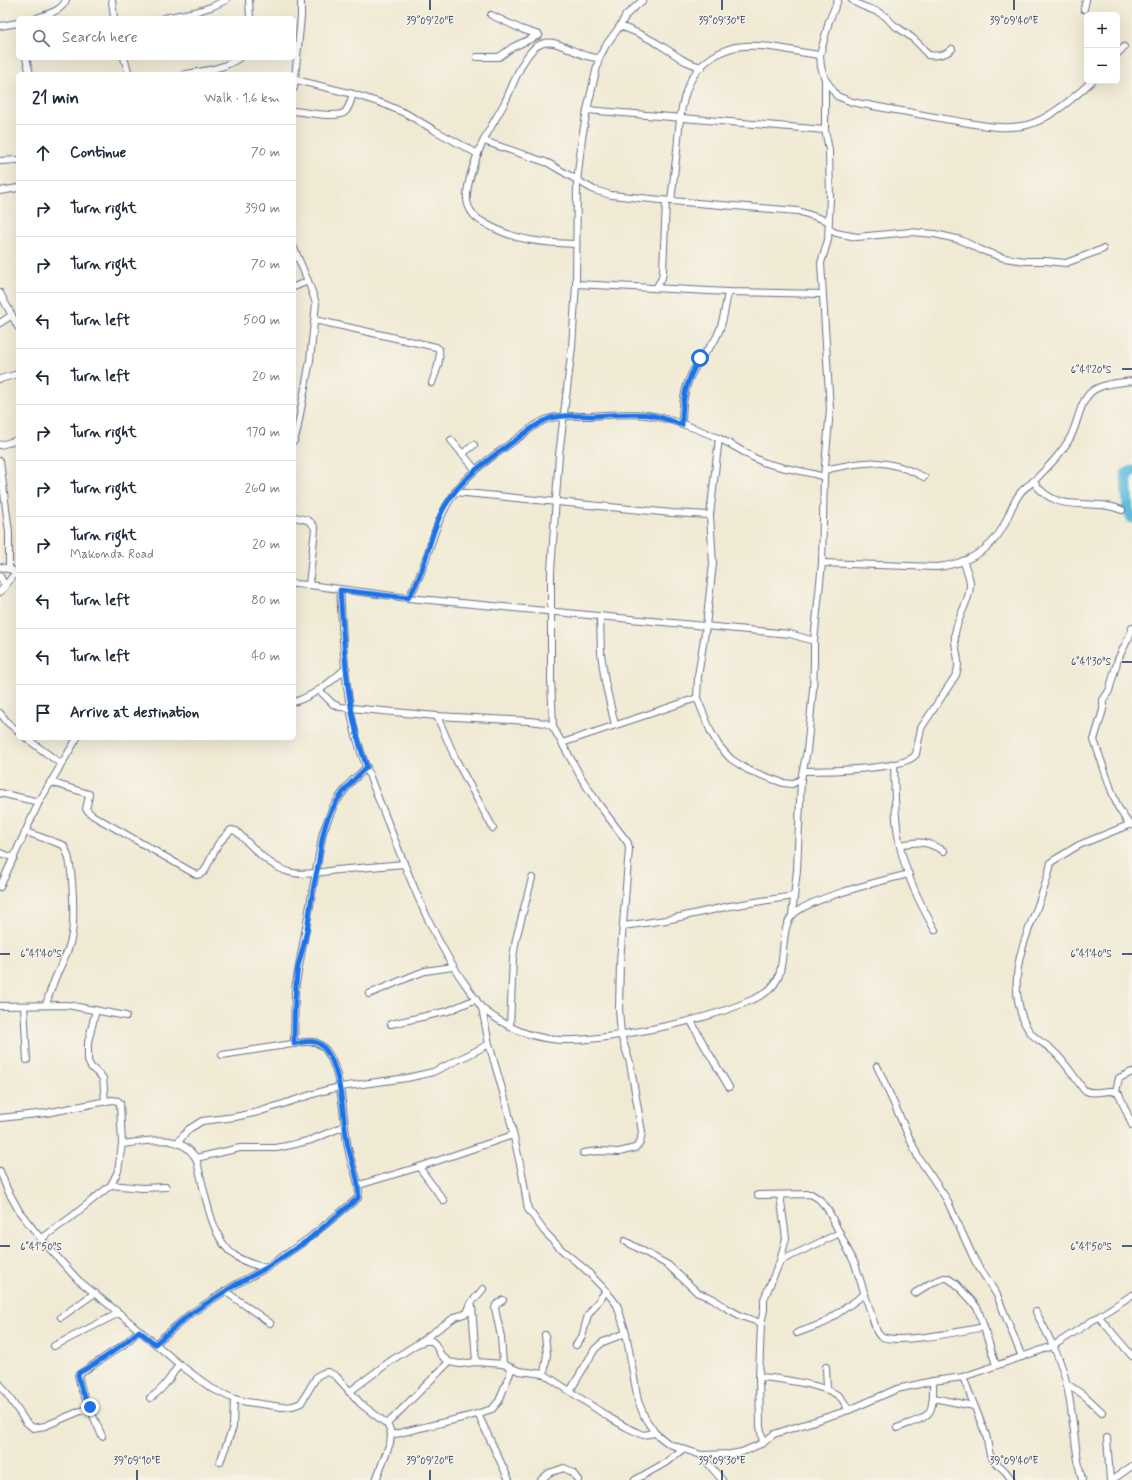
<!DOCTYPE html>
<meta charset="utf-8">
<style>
:root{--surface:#fff;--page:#f6f6f7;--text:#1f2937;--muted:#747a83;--line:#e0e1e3}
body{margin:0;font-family:Mynerve,sans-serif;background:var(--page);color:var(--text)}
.controls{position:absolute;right:12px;top:12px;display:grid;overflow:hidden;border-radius:6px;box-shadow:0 4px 16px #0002}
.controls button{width:36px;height:36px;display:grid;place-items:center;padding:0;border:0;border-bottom:1px solid var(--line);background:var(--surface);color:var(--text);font:20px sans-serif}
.stop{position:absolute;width:12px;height:12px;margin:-9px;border:3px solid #1a73e8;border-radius:50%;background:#fff}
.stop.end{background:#1a73e8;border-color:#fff;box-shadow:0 1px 4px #0008}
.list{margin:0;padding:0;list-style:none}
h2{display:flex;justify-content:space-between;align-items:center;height:52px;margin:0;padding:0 16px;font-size:17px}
h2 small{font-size:13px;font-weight:400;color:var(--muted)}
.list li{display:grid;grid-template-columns:26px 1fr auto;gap:12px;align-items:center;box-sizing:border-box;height:56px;padding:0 16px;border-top:1px solid var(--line)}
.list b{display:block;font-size:15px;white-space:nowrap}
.list p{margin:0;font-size:13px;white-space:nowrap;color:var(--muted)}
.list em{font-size:13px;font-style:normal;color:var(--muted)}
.icon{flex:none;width:22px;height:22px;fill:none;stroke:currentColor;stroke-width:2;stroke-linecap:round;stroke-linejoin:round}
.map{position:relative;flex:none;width:1132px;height:1480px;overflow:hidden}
.search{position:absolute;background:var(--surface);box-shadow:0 4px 16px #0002;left:16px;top:16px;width:280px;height:44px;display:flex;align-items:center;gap:10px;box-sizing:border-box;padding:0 14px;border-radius:6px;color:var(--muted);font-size:15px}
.panel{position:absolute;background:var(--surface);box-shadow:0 4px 16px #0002;left:16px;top:72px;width:280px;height:668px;border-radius:6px}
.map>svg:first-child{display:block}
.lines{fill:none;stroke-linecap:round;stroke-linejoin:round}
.river{stroke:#5dbcdb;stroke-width:11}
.minor-casing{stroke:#667087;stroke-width:8}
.minor{stroke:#fff;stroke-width:6}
.route{stroke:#1a73e8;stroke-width:5}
.ticks{fill:none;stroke:#1b2f5e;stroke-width:1.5}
.ticks-label{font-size:10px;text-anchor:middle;fill:#1b2f5e;stroke:#f7f3e8;stroke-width:3;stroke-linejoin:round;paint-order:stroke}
</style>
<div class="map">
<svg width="1132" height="1480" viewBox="0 0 1132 1480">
<rect width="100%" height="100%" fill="#f7f3e8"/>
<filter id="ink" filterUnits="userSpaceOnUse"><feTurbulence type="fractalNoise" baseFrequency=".025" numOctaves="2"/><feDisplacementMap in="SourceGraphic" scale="8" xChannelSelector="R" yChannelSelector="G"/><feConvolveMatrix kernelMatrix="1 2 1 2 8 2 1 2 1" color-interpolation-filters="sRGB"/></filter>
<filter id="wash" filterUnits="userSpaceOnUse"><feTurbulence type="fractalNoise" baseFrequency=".012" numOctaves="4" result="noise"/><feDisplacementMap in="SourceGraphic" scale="16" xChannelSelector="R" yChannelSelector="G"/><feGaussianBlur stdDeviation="0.9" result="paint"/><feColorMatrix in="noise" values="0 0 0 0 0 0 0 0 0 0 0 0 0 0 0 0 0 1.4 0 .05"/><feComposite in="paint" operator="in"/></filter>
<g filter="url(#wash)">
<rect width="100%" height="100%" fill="#f0ead4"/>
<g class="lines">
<polyline class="river" points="1132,471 1126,474 1128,510 1132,518"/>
</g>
</g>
<g filter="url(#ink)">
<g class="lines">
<defs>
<g id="minor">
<polyline points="112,0 114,18"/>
<polyline points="249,0 250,18"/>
<path d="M852,0C863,9 874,8 885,16C888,18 890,22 894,25C907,34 919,41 928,55C936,56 946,55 952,49"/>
<polyline points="1084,9 1086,0"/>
<polyline points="491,15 521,29 539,35"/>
<path d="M37,18C47,14 62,11 66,0"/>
<polyline points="164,18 195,12 211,7 226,0"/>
<polyline points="0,26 18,23"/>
<path d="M620,26C637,32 653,40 668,50C682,59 685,63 702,67"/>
<polyline points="1117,54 1124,47"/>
<polyline points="477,57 499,57 513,47 539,35"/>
<polyline points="26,58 30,74"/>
<polyline points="124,58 129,74"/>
<path d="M185,74C203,71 224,69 239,58"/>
<path d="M825,79L837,96L852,102C883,108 914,113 945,119C971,123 1000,131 1027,125C1048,120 1076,96 1092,81"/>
<polyline points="296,80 353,94 384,104 407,114 434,130 478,154"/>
<polyline points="294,88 301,17 301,0"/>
<polyline points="587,110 825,130"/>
<path d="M294,111C305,112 337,119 345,112C350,107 351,99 353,94"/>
<polyline points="484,141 548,163 594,190 611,195 671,201 798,211 828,221"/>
<polyline points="0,161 18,160"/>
<polyline points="0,191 18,188"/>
<path d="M671,201C673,184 675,167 677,150C679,128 680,105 689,84C698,63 722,47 744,46C769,44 795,52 820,55"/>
<polyline points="829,229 836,233 857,237 910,232 935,234 961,240 981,250 1004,258 1026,261 1045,261 1066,263 1103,249"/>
<path d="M576,244C544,243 516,241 488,225C483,222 476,219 473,214C469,209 466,201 467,194C468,181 473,166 478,153C485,135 496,119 505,102C513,86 524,50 541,44C556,38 574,53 587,56C591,57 595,58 599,58"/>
<polyline points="294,248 308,281 316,303 310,360 297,431 294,441"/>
<polyline points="576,284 728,292 822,294"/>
<polyline points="294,287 308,281"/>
<polyline points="656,288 662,278 663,271 666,201"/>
<polyline points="0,293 18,327"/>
<path d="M315,320L436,347L439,349C441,362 436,371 432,383"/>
<polyline points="0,323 12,315"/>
<polyline points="0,379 18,374"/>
<path d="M682,425C682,399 685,381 700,360C704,353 710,347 715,340C723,326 725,308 728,292"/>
<polyline points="719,438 710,515 713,564 706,626 698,676 697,698 711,732 719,746 731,759 748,770 783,783 792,784 801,779 807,751 813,690 814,662 814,641 822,563 824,477 830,409 821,263 828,240 830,198 829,150 825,130 825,79 821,67 820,55 829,21 838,0"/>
<polyline points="451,440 475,469"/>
<polyline points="0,445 18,440"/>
<polyline points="462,454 474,445"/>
<polyline points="0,461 9,532 9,569"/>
<path d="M825,470C865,461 886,457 924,477"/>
<path d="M1033,481C1058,517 1089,496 1122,510"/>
<polyline points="455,492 672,513 710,515"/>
<path d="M294,517C303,519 312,519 315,529L309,585"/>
<path d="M822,563L936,567C963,565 990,552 1003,527C1009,516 1013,501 1021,492C1025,487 1031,484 1035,480C1048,467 1061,454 1070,438C1078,424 1079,403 1091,392C1102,383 1119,383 1132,381"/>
<polyline points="0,567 12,570"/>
<polyline points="0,576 5,586"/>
<polyline points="294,584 309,585 408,598 790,634 814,641"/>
<path d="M340,590C343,636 344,683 354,728C362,761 376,792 388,823C411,881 433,941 470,991C474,996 477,1002 481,1007C488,1014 500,1021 509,1026C524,1034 543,1039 560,1040C587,1041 614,1036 641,1031C680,1024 720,1015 756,998C787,984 780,962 785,933C786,927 788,920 792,916C805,899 885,880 909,874"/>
<polyline points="0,592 17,571"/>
<path d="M408,598C429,567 430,527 454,494C470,470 495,455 518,438C527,432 537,422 548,419C560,415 575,416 587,416C613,415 641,411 666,419C684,424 703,431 720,439C734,445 748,456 763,462C782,469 804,470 824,477"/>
<polyline points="600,616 601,653 605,682 615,725"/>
<polyline points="1132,628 1129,637 1118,659 1109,691 1103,700 1103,710 1094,740 1112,792 1118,807 1126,820 1132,825"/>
<polyline points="320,691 333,704 340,707 437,716 530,721 545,723 553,727 582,779 597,802 628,843 629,849 620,962 619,1008 621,1035 630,1063 642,1132 640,1143 635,1148 619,1152 599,1151 583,1153"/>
<path d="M294,702C315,695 330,683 346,668"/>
<polyline points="0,713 8,723 18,731"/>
<polyline points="437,716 456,760 493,828"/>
<polyline points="553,727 551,680 551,571 559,455 572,347 576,284 577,182 582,138 587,110 599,58 606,45 620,26 626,15 643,0"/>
<polyline points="26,738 61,764"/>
<polyline points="562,743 697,698"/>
<path d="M894,764C895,791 894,819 900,846C906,875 920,904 935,930"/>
<path d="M803,771C823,771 907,770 916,754L921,728L956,675C962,660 953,648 955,633C958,615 971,600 970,582C969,575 966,568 963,561"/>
<path d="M50,782L89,794V796L86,809L92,815L197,875L200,874L204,872L218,844L231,830L236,831C251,845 266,864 286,871C302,877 320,872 337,870C359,868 382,866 404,864"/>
<polyline points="0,793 39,802"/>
<path d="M1131,824L1079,845L1051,862C1043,910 1007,954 1019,1005C1021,1015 1024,1025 1031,1033C1036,1040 1046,1044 1052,1050C1065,1061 1074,1077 1084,1090C1096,1097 1110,1086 1119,1094L1132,1125"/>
<path d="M26,832L63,845C74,857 75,922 71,939C68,955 58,969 53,984C50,991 48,998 46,1005"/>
<path d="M900,845C918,841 927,841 944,851"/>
<polyline points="0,853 14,858"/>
<polyline points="0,887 39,802 77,738"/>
<polyline points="792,915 797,870 801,779"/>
<polyline points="623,926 666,920 730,906 794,896"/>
<polyline points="369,994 412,976 425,971 453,967"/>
<polyline points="0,1006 67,1005 126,1016"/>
<polyline points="24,1006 27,1060"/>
<polyline points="482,1008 489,1044 507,1106 522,1173 528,1209 544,1231 562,1250 586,1270 606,1291 617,1305 626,1333 638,1401 645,1418 655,1433 669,1444 701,1455 731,1454 742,1452 763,1443 774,1434 849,1410 897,1389 933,1381 963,1377 1053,1346 1132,1295"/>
<polyline points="96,1010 88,1042 88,1061 91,1067 103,1078 105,1101"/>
<polyline points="691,1021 704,1045 729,1087"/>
<polyline points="391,1024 448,1011 476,999"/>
<polyline points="510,1027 513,958 516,939 532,878"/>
<polyline points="294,1044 295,989 323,832 333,807 341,795 351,782 367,767"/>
<polyline points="877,1066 918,1157 946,1198 975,1261 997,1295 1022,1357"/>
<polyline points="1116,1091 1119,1078 1132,1072"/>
<polyline points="0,1118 46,1113 112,1100 118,1101 120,1103 122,1144 118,1171 111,1185 70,1218 41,1239"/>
<polyline points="178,1142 189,1129 202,1121 235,1117 258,1112 323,1091 340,1087 407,1078 433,1072 470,1054 489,1044"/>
<path d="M122,1144C149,1141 179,1132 196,1158C204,1186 210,1238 234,1255C243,1262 255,1265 266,1268"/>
<polyline points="196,1158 240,1148 276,1148 291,1145 311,1140 345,1126"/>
<polyline points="419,1167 444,1201"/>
<polyline points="0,1171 7,1189 19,1211 41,1239 78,1280 119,1313 179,1364 211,1388 234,1399 247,1402 282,1407 293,1406 301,1403 317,1376 323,1373 328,1372 336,1376 361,1404 387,1424 390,1430 391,1435 390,1443 376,1480"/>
<polyline points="111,1185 142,1188 166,1187"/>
<polyline points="359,1185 419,1167 513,1135"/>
<path d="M758,1195L811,1194L819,1199L827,1208L855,1264L877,1332L880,1336C897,1345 963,1331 984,1327"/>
<polyline points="625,1241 668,1265 698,1293 712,1298 725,1307 741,1316 761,1323"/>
<polyline points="780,1261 840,1233"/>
<polyline points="225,1291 270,1323"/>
<polyline points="915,1293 931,1283 944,1278 947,1278 955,1283 972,1301 978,1309 996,1365"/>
<polyline points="503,1300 496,1305 495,1308 501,1337 503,1364"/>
<polyline points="472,1306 476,1362"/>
<path d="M1036,1312C1048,1335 1062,1360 1067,1386C1074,1417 1074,1449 1082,1480"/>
<polyline points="61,1317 95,1293"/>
<polyline points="1099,1317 1132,1356"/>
<polyline points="797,1333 824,1323 865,1294"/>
<path d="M155,1344L190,1314L235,1285L266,1268L308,1239L358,1198C361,1185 354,1173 351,1160C349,1154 348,1148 347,1142C343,1119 342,1054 317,1043C314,1041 309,1042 305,1042L222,1055"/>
<polyline points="417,1344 425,1341 432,1341 435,1344 441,1355 449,1362 460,1364 476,1362 503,1364 519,1371 544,1374 610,1418 626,1427 643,1435 655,1433"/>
<polyline points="576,1345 582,1337 588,1315 606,1291"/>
<polyline points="54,1346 119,1313"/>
<polyline points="826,1367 827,1389"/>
<polyline points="544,1374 547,1354 545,1335"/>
<path d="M759,1377C777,1378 827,1385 840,1397C844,1401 846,1406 849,1410"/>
<polyline points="963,1377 986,1435 990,1455 993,1460 1005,1471 1012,1480"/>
<polyline points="0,1384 26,1422 33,1428 45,1426 90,1407"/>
<polyline points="1067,1384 1085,1396 1102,1412"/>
<polyline points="570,1391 595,1349 603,1342 626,1333"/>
<polyline points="349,1392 392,1360 417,1344 455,1317 467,1313 471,1303 483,1289"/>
<path d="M150,1398C163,1390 171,1377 179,1364"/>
<polyline points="933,1398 974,1406"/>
<polyline points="478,1414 509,1480"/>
<polyline points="387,1424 449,1362"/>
<path d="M897,1428C930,1415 934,1419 933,1381"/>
<polyline points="391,1435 470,1416 492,1409 499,1401 512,1368"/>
<polyline points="102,1436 82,1391 78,1375 123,1345 139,1331"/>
<polyline points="1107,1438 1110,1480"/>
<polyline points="763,1443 760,1426 759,1377 761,1323 764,1310 764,1299 780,1261 786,1238 780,1195"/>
<polyline points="701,1455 722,1480"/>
<polyline points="220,1462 233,1427 234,1399"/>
<polyline points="541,1480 549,1473 564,1468 572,1472 578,1480"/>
<polyline points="635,1480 665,1463 683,1449"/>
<polyline points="1112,1480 1132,1466"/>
</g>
</defs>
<use href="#minor" class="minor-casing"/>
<use href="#minor" class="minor"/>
</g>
</g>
<g class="lines" filter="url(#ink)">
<path class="route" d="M90,1407L82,1391L78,1375L79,1373C101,1361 120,1348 139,1331L155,1344L190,1314L235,1285L266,1268L308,1240L358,1198C361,1183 350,1159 347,1142C343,1117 343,1093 335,1069C333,1061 327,1050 321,1045C314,1039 303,1042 294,1044C294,1018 294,993 298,967C301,954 305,942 307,929C310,910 312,892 316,875C321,856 320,836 328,818C337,797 350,782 367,767C345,709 345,651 340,590L408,598C427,571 428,535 445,506C463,476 489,459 517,439C527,432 537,423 548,419C561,414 579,416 593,416C612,415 632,413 650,415C661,417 672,421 682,425C682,398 686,381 700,358"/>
</g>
<path class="ticks" d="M430,0V10M722,0V10M1014,0V10M1122,369H1132M1122,662H1132M0,954H10M1122,954H1132M0,1246H10M1122,1246H1132M137,1470V1480M430,1470V1480M722,1470V1480M1014,1470V1480"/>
<g class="ticks-label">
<text x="430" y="24">39°09'20"E</text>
<text x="722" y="24">39°09'30"E</text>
<text x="1014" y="24">39°09'40"E</text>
<text x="1091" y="373">6°41'20"S</text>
<text x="1091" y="665">6°41'30"S</text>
<text x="41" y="957">6°41'40"S</text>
<text x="1091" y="957">6°41'40"S</text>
<text x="41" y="1250">6°41'50"S</text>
<text x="1091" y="1250">6°41'50"S</text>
<text x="137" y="1464">39°09'10"E</text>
<text x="430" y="1464">39°09'20"E</text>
<text x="722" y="1464">39°09'30"E</text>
<text x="1014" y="1464">39°09'40"E</text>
</g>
</svg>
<div class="controls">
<button>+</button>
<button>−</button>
</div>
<div class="stop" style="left:700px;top:358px"></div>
<div class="stop end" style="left:90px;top:1407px"></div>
<div class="search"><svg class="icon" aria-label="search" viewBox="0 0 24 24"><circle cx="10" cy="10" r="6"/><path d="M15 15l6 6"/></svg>Search here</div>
<section class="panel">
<h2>21 min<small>Walk · 1.6 km</small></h2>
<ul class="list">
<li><svg class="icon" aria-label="ahead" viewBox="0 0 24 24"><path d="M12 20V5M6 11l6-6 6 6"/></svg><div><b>Continue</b></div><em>70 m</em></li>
<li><svg class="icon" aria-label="right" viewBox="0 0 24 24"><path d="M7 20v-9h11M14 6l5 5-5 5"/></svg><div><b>Turn right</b></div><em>390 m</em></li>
<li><svg class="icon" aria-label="right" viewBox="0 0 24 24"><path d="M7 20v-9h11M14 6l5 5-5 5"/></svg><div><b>Turn right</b></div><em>70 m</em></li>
<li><svg class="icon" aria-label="left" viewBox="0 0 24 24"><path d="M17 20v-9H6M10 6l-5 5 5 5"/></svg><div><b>Turn left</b></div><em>500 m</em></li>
<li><svg class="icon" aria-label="left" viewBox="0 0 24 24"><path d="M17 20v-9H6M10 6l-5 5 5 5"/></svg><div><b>Turn left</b></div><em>20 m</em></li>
<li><svg class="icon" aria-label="right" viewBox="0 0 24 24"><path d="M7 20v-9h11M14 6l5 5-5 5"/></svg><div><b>Turn right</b></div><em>170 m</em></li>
<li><svg class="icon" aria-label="right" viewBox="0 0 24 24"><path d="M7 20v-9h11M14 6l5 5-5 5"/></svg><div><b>Turn right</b></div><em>260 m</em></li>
<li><svg class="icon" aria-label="right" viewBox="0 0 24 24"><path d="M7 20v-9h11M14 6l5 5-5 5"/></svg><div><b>Turn right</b><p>Makonda Road</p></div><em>20 m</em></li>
<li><svg class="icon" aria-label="left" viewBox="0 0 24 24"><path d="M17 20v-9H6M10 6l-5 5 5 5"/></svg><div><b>Turn left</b></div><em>80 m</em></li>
<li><svg class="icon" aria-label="left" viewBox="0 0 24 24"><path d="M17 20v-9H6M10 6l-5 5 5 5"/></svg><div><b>Turn left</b></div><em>40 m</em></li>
<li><svg class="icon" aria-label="arrive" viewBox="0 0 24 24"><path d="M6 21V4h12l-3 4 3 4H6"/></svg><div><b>Arrive at destination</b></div></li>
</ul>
</section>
</div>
